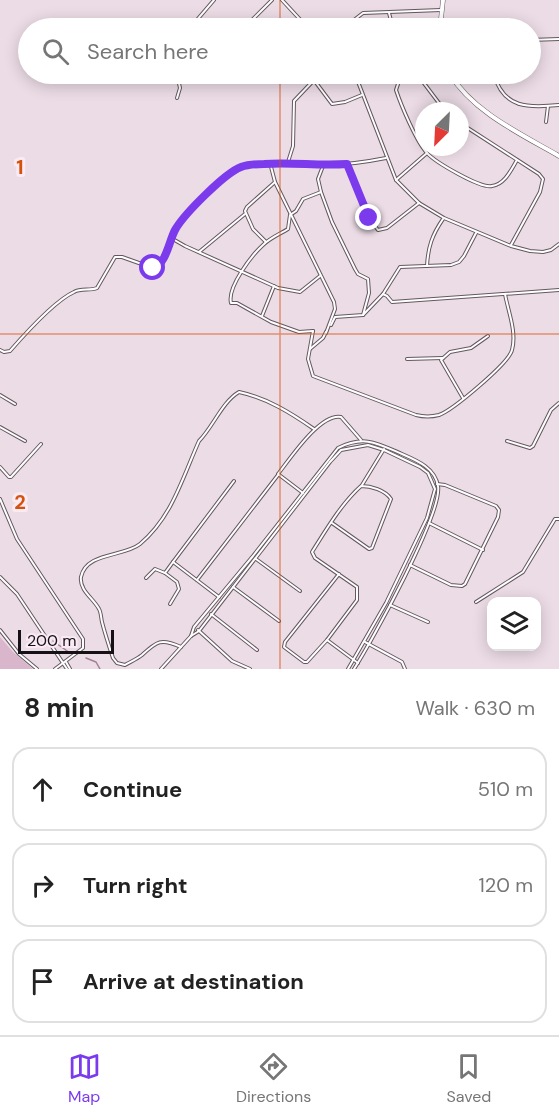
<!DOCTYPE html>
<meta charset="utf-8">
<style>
:root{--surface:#fff;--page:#f6f6f6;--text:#222;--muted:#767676;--line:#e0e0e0;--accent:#7c3aed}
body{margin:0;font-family:"DM Sans",sans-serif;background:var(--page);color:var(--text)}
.controls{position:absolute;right:18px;bottom:18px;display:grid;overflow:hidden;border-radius:12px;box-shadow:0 3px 15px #0003}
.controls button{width:54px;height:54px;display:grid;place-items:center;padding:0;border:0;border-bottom:2px solid var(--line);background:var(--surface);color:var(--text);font:30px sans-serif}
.compass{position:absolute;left:415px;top:102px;width:54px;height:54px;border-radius:50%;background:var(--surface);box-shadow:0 3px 15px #0003;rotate:204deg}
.scale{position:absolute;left:18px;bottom:15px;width:96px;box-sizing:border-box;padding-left:6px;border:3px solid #151013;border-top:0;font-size:16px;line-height:21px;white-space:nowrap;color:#151013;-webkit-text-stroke:4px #f9eaf3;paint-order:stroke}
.stop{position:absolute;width:18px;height:18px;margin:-14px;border:4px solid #7c3aed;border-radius:50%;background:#fff}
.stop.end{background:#7c3aed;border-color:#fff;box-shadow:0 2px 6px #0008}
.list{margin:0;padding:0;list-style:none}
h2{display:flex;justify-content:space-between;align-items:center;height:78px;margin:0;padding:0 24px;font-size:26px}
h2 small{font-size:20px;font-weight:400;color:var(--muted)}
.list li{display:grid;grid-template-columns:39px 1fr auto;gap:18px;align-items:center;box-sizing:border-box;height:84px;margin:0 12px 12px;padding:0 12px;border:2px solid var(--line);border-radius:18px}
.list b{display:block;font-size:22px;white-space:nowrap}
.list em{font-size:20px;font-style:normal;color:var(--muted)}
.icon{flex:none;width:33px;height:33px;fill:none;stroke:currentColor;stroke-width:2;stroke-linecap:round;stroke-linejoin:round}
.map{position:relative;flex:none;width:559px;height:669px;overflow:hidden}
.search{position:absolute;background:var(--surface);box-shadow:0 3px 15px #0003;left:18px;right:18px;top:18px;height:66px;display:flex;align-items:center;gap:15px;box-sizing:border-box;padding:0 21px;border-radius:33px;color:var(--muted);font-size:22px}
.sheet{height:366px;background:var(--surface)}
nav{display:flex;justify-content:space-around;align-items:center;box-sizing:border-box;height:84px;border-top:2px solid var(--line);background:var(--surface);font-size:16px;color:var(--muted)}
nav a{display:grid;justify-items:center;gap:3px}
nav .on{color:var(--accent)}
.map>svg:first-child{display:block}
.green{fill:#d9b6cc}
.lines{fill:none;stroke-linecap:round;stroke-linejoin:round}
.stream{stroke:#a47f96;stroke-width:1.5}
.minor-casing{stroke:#64575f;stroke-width:4}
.secondary-casing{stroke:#64575f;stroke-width:5}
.minor{stroke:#fff;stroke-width:2}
.secondary{stroke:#fff;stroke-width:4}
.route{stroke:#7c3aed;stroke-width:8}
.grid{fill:none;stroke:#d3520d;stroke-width:1.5;stroke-opacity:0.55}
.grid-label{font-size:20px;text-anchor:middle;font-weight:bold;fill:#d3520d;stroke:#f9eaf3;stroke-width:6;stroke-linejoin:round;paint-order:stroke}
</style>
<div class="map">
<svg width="559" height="669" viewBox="0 0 559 669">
<rect width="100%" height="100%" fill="#ecdce6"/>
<polygon class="green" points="0,637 13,652 33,669 0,669"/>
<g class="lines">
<g class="stream">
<polyline points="53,641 70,653"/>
<polyline points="86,658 96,662 100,669"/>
</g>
<defs>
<g id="minor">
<polyline points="282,0 308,28"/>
<polyline points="389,13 393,28"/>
<polyline points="190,28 214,0"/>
<polyline points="244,28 272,0"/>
<polyline points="352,28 354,20 363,13 441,10"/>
<polyline points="530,40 559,39"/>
<polyline points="313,74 314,80 332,104 345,102 362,95"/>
<polyline points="355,74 396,180 419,203 444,218 511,246 530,251 543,252 551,250 559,244"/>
<path d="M413,74L399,81L396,90C401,105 416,141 427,153C435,162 481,189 492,186C505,184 511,170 517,160"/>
<polyline points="417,74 445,111"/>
<path d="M494,74C503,109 529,108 559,105"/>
<polyline points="177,98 180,88 177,74"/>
<polyline points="546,122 548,106"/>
<polyline points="460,123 539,174 543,179 540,192 511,245"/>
<polyline points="288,162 293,146 294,101 314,80"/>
<polyline points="347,164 369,218 378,230 387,228 419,203"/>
<polyline points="323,166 318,179 321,192 332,222 355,269 358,274 368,279 369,293 363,315"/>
<polyline points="396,180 427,153"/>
<polyline points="275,182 334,302 335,309 326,333"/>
<polyline points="476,233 464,256 459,262 451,265 400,267 383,294 387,296 392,302 559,290"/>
<polyline points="266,242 253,229 245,211 247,207 275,182 270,163"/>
<polyline points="199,252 245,214"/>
<path d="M427,266C428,247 432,235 443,219"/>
<path d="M320,276L300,292L278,288L185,246L171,238C184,211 211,191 232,171C261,156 295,166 325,165C346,165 366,162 386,158"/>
<polyline points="262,316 274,286"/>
<polyline points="331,325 335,317 363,315 383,294"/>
<path d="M313,331L308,359L313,376L416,415C424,417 431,417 439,415C453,410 509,363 512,350C517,332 508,311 505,294"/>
<path d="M313,331L299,332L271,322L237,303H231C227,287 252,255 263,245C270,238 280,234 288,229L290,215L296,211L303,199L321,192"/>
<polyline points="310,349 323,338 326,332"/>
<path d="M0,350L4,352L10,351C24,335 54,301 74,292C81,288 90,291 97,288L115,257H122L153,268L159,266L171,238"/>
<polyline points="407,359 443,358"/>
<polyline points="0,395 15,404"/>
<polyline points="463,398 441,360 450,352 471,348 488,336"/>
<polyline points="0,427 25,441"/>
<polyline points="507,441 530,448 533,446 551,410 559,403"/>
<polyline points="0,467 9,477 11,477 41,444"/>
<polyline points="362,485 384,449"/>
<path d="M303,493L278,474C290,459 320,413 341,417L361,440"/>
<polyline points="0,499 17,539 83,639 83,648 55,669"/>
<path d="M332,523L369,549L372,548L391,499C385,490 371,486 361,486C341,504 326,530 312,552L315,558L357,587V600L327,640L358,663"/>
<polyline points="429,523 483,550"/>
<polyline points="256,559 300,591"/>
<polyline points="410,565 451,585 462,586 465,584 498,517 499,510 496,506 445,485 437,484"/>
<polyline points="0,577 17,594 67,669"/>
<polyline points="146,578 155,569 165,573"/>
<polyline points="197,580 278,475"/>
<polyline points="233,587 279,621"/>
<polyline points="219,597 173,562 234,481"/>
<polyline points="476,602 523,572 555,519 559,519"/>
<polyline points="170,604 179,589 177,582 165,573 173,562"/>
<polyline points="390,605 428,622"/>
<polyline points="211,614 257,650"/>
<polyline points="0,630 19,654 37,669"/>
<polyline points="198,630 232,661 250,669"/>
<path d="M191,636L194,627L253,556L338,448C364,435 377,443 402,454C418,461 435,468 438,486C443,512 371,643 354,669"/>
<polyline points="327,640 307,662 304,662 284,647 285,642 339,574"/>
<polyline points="365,642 402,662 405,669"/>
<path d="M181,647C161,638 157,641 142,655C137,659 130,662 125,665L117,663L113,658C109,646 105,634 102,622C101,618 101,612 99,609C94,599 79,590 81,577C86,552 124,557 140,544C172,517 182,479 199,441C213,427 222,402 239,392C267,398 291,413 314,429"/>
<polyline points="66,662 70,669"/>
<polyline points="161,669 191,636 199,631 330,462 341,450 368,445 384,450 420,467 428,473 435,489 427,518 386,603 348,669"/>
</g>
<g id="secondary">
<polyline points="440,28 443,0"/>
<path d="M450,74C473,112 521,134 559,156"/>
</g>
</defs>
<use href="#minor" class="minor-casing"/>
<use href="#secondary" class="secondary-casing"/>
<use href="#minor" class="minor"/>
<use href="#secondary" class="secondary"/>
</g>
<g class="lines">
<path class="route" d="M153,268C166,265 169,241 175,230C184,214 225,173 241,167C249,164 256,164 264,164C292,162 319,166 347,164L369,218"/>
</g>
<path class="grid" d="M280,0V28M280,74V669M0,334H559"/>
<g class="grid-label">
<text x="20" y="174">1</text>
<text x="20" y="509">2</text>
</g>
</svg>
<div class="controls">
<button><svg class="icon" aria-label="layers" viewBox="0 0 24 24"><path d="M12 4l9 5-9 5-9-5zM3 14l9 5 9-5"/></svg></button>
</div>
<svg class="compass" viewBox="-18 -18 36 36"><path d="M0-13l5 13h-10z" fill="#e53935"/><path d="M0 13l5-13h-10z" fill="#767676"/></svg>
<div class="scale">200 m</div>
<div class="stop" style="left:153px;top:268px"></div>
<div class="stop end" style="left:369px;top:218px"></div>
<div class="search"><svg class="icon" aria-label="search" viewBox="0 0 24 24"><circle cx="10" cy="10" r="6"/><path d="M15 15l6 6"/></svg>Search here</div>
</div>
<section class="sheet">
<h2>8 min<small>Walk · 630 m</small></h2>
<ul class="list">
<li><svg class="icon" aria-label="ahead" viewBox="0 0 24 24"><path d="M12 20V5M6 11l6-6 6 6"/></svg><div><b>Continue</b></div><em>510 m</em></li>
<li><svg class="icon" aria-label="right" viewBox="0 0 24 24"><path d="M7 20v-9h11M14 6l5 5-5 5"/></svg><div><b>Turn right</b></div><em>120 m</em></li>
<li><svg class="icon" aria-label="arrive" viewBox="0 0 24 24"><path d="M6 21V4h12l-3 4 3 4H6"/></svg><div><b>Arrive at destination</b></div></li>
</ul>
</section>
<nav>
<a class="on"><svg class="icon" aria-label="map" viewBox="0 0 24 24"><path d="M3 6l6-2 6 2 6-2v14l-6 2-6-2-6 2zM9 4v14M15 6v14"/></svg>Map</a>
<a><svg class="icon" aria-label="directions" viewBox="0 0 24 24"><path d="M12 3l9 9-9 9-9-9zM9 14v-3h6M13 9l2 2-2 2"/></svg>Directions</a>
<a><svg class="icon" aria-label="saved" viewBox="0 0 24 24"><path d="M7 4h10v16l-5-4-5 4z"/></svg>Saved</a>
</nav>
